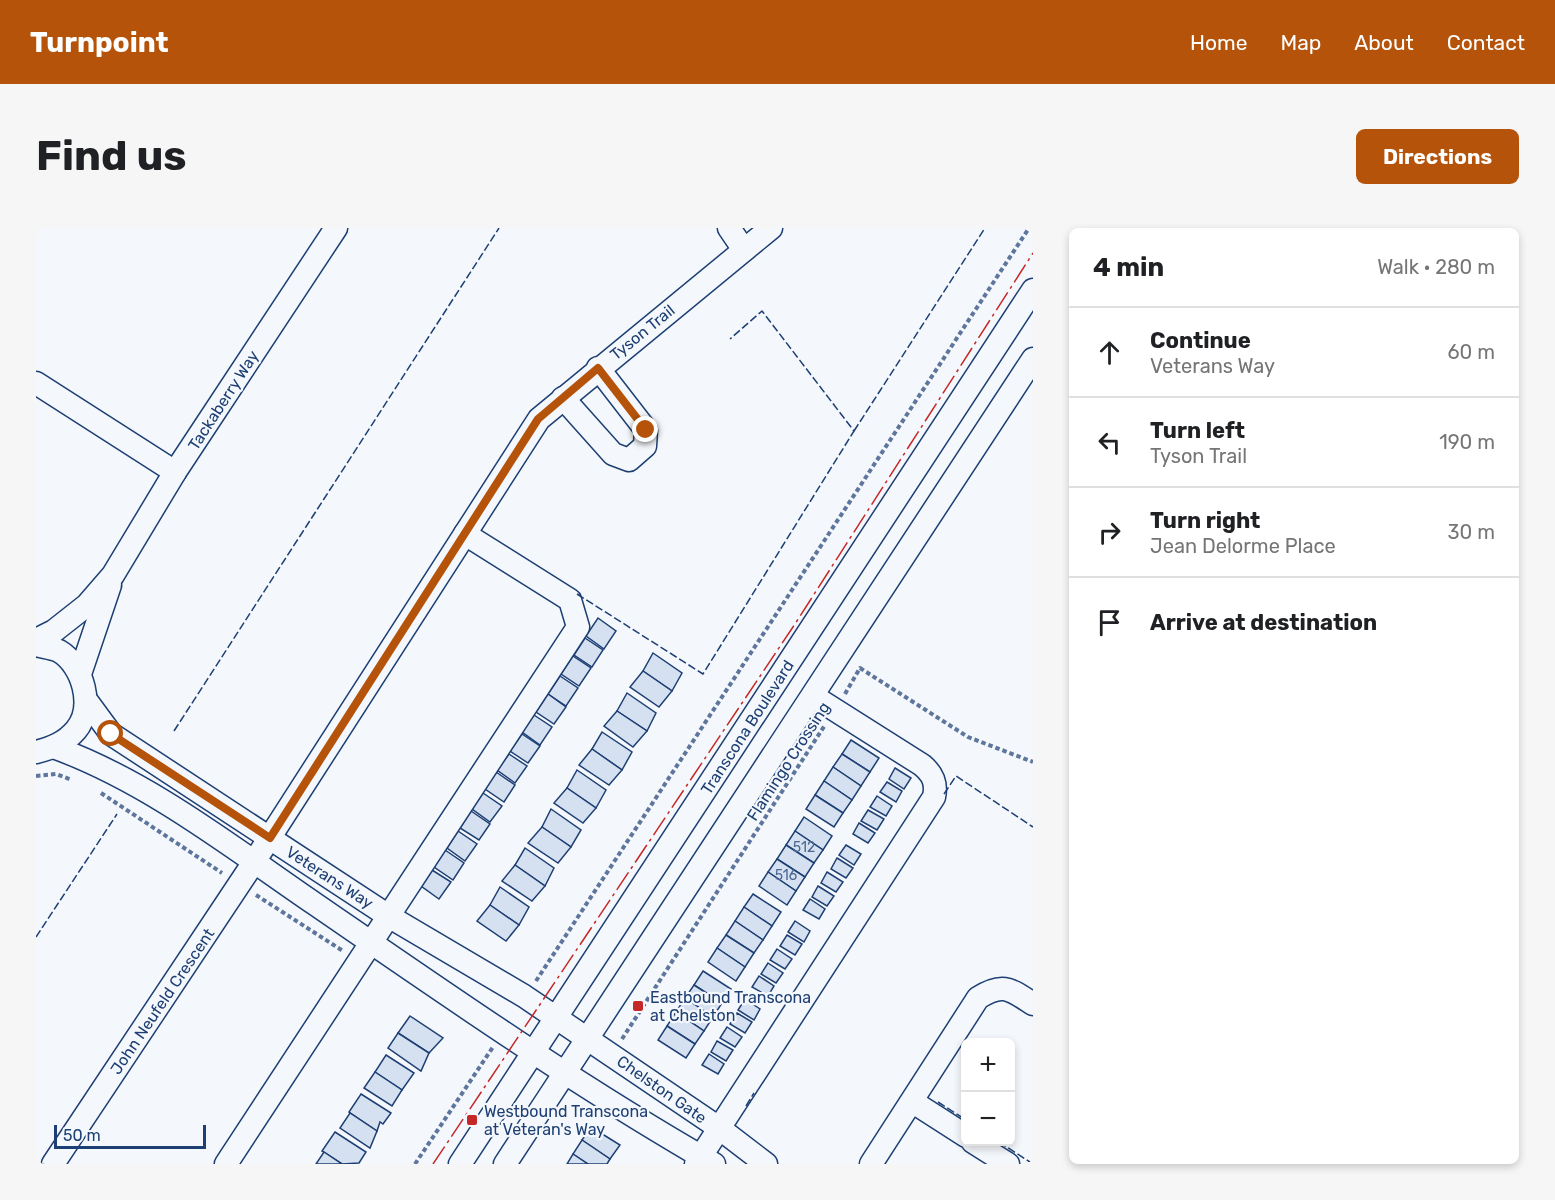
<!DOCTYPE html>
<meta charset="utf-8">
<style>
:root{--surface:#fff;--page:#f6f6f6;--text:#202124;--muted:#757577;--line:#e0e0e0;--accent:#b45309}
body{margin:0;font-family:Rubik,sans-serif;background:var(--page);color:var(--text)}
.controls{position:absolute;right:18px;bottom:18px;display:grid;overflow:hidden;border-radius:9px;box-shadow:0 3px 9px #0003}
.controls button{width:54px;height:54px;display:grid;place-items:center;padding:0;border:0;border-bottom:2px solid var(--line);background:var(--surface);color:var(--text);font:30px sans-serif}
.scale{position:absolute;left:18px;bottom:15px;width:152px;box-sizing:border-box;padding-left:6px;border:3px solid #1d3f73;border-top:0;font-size:16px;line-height:21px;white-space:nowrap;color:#1d3f73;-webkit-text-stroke:4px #f4f7fb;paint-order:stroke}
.stop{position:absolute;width:18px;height:18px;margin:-14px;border:4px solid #b45309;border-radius:50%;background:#fff}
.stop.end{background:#b45309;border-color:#fff;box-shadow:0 2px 6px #0008}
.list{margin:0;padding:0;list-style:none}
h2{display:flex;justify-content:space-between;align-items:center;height:78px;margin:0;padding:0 24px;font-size:26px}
h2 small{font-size:20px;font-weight:400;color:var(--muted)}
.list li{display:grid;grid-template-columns:39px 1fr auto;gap:18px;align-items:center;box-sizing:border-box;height:90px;padding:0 24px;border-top:2px solid var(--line)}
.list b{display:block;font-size:22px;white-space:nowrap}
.list p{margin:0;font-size:20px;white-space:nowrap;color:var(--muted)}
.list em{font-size:20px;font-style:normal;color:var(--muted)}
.icon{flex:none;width:33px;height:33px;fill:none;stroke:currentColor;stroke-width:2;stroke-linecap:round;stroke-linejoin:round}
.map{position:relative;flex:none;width:997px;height:936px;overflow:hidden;border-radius:9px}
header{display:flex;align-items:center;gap:36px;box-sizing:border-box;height:84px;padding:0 30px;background:var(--accent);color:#fff}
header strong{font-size:28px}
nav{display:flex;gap:33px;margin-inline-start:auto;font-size:21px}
.intro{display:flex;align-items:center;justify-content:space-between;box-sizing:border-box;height:144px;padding:0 36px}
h1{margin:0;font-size:42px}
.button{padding:15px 27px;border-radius:9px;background:var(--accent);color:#fff;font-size:21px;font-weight:700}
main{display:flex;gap:36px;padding:0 36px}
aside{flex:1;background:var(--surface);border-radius:9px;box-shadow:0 3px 9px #0003}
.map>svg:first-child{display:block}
.building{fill:#d5e0f0;stroke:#1d3f73;stroke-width:1.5}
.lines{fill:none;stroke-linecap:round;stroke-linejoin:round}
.minor-casing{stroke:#1d3f73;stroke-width:25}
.path{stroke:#5e769c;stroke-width:4;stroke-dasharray:4.5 3;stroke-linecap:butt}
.minor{stroke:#f4f7fb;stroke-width:22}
.fence{stroke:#1d3f73;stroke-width:1.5;stroke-dasharray:8 3;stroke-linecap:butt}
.power{stroke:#c62828;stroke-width:1.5;stroke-dasharray:21 4.5 3 4.5;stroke-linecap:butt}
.route{stroke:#b45309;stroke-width:8}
.poi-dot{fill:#c62828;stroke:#f4f7fb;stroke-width:2}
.labels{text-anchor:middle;stroke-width:4.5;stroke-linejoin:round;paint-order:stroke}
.number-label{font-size:14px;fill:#4b6792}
.street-label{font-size:16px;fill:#1d3f73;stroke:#f4f7fb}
.poi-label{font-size:16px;fill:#1d3f73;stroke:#f4f7fb;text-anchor:start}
</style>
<header>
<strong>Turnpoint</strong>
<nav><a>Home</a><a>Map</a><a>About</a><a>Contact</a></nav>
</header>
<div class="intro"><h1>Find us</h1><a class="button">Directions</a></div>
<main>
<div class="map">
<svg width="997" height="936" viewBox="0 0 997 936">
<rect width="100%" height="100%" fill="#f4f7fb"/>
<g class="building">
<polygon points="562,390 580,403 568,421 550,408"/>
<polygon points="549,410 567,422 556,439 538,427"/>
<polygon points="617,425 646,445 636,463 607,443"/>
<polygon points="537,428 555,440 543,458 525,446"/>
<polygon points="607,443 636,463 623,479 594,459"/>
<polygon points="524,448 542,460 530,478 512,466"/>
<polygon points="591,465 620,485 611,503 581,483"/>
<polygon points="512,466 530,479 518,496 500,484"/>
<polygon points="581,483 611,503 597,519 568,498"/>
<polygon points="498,487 516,499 504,517 486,504"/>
<polygon points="566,504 596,524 586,542 556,521"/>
<polygon points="486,506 504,518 492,535 474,523"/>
<polygon points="815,512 843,530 834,544 806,526"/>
<polygon points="556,521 586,542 573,557 543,537"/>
<polygon points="473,526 491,538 479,555 461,542"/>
<polygon points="806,526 834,544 825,558 797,539"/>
<polygon points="797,539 825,558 816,572 788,553"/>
<polygon points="859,540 875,550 868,561 853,551"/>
<polygon points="541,542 570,562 560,580 531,560"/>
<polygon points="460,544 479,557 468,574 449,561"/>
<polygon points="788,553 816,572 807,585 779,567"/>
<polygon points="851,554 866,563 860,574 844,564"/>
<polygon points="531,560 560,580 547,595 518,575"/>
<polygon points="447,565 466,578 454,594 436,581"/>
<polygon points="779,567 807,585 798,599 770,581"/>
<polygon points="841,568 856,578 850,588 834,579"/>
<polygon points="515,581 545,602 535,619 506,599"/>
<polygon points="832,582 848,591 841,602 825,593"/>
<polygon points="435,583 454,596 443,612 424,600"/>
<polygon points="768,589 796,608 787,622 759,603"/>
<polygon points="823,595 839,605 832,615 817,606"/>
<polygon points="506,599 535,619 522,635 492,615"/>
<polygon points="422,603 441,616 429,633 411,620"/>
<polygon points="759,603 787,622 778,635 750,617"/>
<polygon points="750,617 778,635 769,649 741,631"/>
<polygon points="810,617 825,626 818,637 803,627"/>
<polygon points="489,620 518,640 509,658 479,637"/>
<polygon points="409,622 428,635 417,652 398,639"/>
<polygon points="801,630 817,640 810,650 795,641"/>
<polygon points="741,631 769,649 760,663 732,644"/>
<polygon points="479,637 509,658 496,673 466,653"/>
<polygon points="396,642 415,654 403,671 385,658"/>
<polygon points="732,644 760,663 751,677 723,658"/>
<polygon points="791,644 807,654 800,664 785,655"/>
<polygon points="782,658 798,668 791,678 776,669"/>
<polygon points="464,659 493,679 483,697 454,677"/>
<polygon points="717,666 745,684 736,698 708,679"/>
<polygon points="774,671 789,681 783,691 767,682"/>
<polygon points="454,677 483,697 470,713 441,693"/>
<polygon points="708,679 736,698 727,712 699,693"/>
<polygon points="699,693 727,712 718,725 690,707"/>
<polygon points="759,693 774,703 768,714 752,704"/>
<polygon points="690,707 718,725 709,739 681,720"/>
<polygon points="751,707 766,716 759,727 744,718"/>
<polygon points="681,720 709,739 700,753 672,734"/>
<polygon points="741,721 756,731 749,741 734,732"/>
<polygon points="732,735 747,745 740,755 725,746"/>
<polygon points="667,743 695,761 686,775 658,757"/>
<polygon points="723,748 738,758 732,768 716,759"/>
<polygon points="658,757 686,775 677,789 649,770"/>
<polygon points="649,770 677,789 668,803 640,784"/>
<polygon points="709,771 724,781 718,792 702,782"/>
<polygon points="640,784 668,803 659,816 631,798"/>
<polygon points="701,785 716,794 709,805 694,796"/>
<polygon points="374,788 407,810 393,825 362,805"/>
<polygon points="631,798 659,816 650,830 622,812"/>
<polygon points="691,799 706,809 699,819 684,810"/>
<polygon points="362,805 393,825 385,843 352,820"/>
<polygon points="681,813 697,822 690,833 675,824"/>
<polygon points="673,826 688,836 682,846 666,837"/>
<polygon points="350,827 378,845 366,862 339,844"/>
<polygon points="339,844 366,862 356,878 328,860"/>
<polygon points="325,866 355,885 347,896 344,894 341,903 313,884"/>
<polygon points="314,885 341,903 334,920 304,900"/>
<polygon points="555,899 584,917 574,931 546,912"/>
<polygon points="299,904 330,924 323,935 306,936 286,923"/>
<polygon points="546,912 574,931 571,936 552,936 537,926"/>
<polygon points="288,924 306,936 280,936"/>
<polygon points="537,926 552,936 531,936"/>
</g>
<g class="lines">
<defs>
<g id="minor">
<polyline points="693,0 708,22"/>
<polyline points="0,155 139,244"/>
<polyline points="527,170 577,226 593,232 609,218 610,202 562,140"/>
<polyline points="0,412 18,403 51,377 77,347 139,244 300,0"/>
<path d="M0,417C7,419 17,420 23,423C47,437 59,479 40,502C29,515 16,520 0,524"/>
<polyline points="44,446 74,357"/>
<polyline points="50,472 75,506 354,689 488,768 683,900 730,936"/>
<path d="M20,520C113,554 197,620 279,676C410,766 540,857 678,936"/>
<polyline points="877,874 930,908"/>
<polyline points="937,914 972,936"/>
<polyline points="17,936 218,634 503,191 735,0"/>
<polyline points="190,936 542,399 534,372 429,306"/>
<polyline points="424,936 997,62"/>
<polyline points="469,936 997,131"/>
<path d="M660,936L898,569C901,555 897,546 886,537L777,468"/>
<path d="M835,936L942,770C967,754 974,761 997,776"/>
</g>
</defs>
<use href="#minor" class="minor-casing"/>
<g class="path">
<polyline points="809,466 824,440 932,509 997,534"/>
<polyline points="0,548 20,546 36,552"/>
<polyline points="65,565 186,645"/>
<polyline points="220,667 307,723"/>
<polyline points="500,753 993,0"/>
<polyline points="586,811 789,497"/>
<polyline points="379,936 457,819"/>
</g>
<use href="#minor" class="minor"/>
<g class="fence">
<polyline points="818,203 949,0"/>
<polyline points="541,366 667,446 818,203 726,83 694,111"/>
<polyline points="138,503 463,0"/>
<polyline points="908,566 920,548 997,599"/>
<polyline points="0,709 81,586"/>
<polyline points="902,874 930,892"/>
<polyline points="710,878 718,865"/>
<polyline points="963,914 997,936"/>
</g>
<polyline class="power" points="397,936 759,396 997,25"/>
</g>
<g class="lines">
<polyline class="route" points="75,506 234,610 502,191 562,140 610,202"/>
</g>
<g class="poi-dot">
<rect x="596" y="772" width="12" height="12" rx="3"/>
<rect x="430" y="886" width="12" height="12" rx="3"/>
</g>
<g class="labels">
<g class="number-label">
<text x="768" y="624">512</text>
<text x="750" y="652">516</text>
</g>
<g class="street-label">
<text transform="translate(606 104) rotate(-39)" y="6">Tyson Trail</text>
<text transform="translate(187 172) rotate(-57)" y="6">Tackaberry Way</text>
<text transform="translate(711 499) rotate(-57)" y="6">Transcona Boulevard</text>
<text transform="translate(752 533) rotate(-57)" y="6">Flamingo Crossing</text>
<text transform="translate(294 649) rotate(33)" y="6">Veterans Way</text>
<text transform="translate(126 773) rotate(-56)" y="6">John Neufeld Crescent</text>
<text transform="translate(626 861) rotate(35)" y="6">Chelston Gate</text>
</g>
<g class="poi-label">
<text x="614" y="775">Eastbound Transcona<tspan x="614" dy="18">at Chelston</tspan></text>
<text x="448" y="889">Westbound Transcona<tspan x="448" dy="18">at Veteran's Way</tspan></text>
</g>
</g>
</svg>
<div class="controls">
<button>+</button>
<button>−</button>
</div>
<div class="scale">50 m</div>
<div class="stop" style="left:75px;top:506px"></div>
<div class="stop end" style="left:610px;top:202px"></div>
</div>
<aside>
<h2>4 min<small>Walk · 280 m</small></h2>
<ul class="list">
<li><svg class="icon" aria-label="ahead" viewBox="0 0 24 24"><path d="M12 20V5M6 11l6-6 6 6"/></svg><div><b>Continue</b><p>Veterans Way</p></div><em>60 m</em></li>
<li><svg class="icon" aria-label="left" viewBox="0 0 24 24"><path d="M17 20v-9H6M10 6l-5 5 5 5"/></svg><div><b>Turn left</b><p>Tyson Trail</p></div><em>190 m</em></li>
<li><svg class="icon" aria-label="right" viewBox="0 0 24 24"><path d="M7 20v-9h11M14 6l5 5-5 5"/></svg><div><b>Turn right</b><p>Jean Delorme Place</p></div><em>30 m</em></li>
<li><svg class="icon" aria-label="arrive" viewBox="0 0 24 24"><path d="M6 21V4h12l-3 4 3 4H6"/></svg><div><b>Arrive at destination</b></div></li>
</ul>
</aside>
</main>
